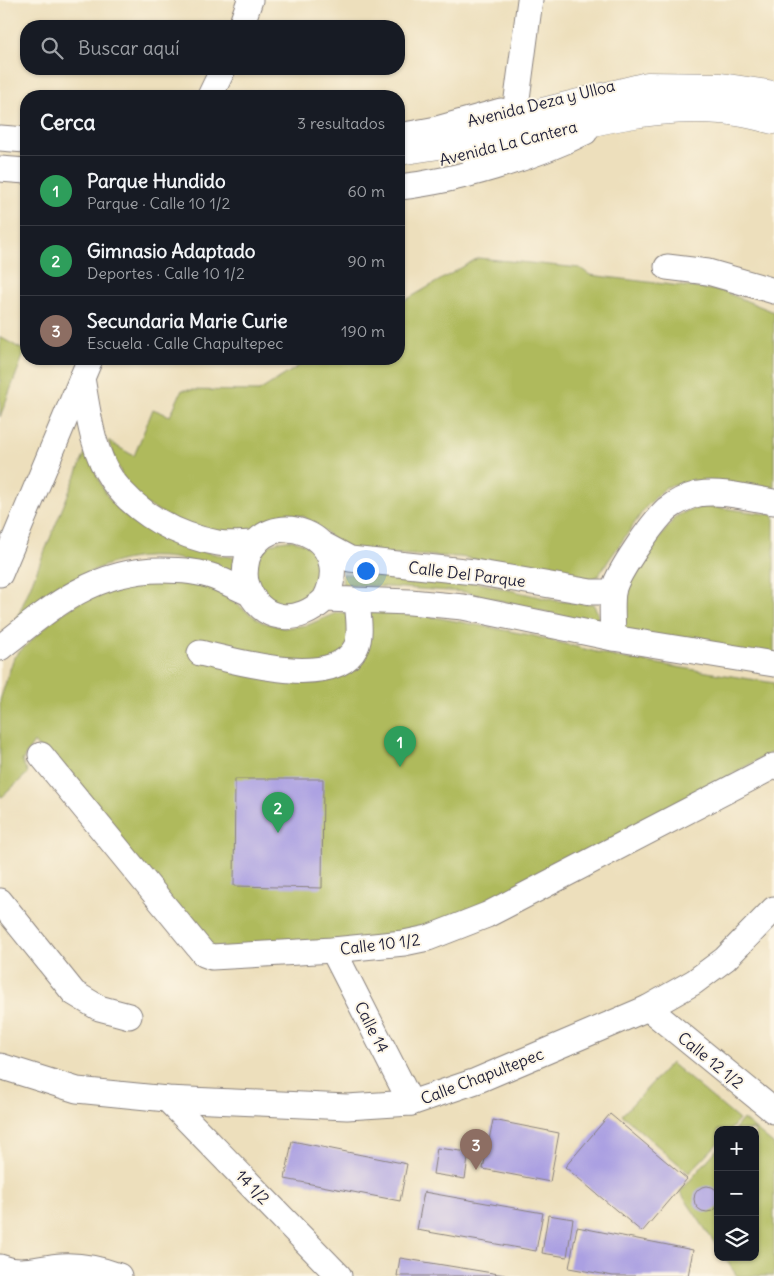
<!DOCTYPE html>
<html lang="es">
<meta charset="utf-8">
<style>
:root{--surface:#171b24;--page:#20242c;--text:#f1f3f6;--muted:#9ea1a6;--line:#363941;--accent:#d690ce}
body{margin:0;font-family:Delius,sans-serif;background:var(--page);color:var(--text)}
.controls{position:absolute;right:15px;bottom:15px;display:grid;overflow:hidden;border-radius:10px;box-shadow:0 1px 4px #0004}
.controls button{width:45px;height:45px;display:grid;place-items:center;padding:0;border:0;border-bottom:1px solid var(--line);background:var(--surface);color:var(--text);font:25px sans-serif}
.you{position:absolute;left:365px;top:570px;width:18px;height:18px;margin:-12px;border:4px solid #fff;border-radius:50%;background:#1a73e8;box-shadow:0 0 0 8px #1a73e833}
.badge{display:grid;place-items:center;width:32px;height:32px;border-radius:50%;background:var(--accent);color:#fff;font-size:16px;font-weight:700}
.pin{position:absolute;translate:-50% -41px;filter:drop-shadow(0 1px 2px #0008)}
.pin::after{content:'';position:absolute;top:26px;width:18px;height:15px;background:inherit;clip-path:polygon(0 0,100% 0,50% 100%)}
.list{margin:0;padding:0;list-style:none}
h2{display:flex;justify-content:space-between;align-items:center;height:65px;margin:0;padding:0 20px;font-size:21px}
h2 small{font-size:16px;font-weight:400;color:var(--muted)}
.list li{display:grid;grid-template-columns:32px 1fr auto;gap:15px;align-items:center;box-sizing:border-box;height:70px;padding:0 20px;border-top:1px solid var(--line)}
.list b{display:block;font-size:19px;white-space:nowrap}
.list p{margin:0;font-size:16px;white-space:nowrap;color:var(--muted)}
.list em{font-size:16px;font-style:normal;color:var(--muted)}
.icon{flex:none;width:28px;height:28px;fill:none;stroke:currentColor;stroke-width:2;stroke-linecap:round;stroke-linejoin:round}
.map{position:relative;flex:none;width:774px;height:1276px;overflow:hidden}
.search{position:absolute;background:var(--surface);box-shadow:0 1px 4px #0004;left:20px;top:20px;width:385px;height:55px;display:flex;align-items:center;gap:12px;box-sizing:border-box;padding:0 18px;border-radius:20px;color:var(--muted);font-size:19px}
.panel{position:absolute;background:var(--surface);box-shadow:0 1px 4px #0004;left:20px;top:90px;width:385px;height:275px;border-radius:20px}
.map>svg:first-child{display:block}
.green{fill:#afba5c;stroke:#686e4c}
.building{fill:#aba0e2}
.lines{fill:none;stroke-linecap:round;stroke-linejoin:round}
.minor-casing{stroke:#88807c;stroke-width:27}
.major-casing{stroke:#88807c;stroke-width:29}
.minor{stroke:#fff;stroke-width:25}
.major{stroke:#fff;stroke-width:28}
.labels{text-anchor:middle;stroke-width:4;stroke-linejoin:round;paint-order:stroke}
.street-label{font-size:16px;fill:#22223b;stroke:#fcf5e5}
</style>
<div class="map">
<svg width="774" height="1276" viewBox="0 0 774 1276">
<rect width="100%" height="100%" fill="#fcf5e5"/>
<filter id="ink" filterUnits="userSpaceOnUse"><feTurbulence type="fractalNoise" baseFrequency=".02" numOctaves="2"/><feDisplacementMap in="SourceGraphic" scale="10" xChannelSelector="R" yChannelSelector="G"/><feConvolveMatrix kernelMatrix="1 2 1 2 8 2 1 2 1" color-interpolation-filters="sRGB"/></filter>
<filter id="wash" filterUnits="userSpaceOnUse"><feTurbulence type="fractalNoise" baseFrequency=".0096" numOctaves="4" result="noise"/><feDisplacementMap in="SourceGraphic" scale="20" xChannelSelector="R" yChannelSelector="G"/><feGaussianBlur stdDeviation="1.12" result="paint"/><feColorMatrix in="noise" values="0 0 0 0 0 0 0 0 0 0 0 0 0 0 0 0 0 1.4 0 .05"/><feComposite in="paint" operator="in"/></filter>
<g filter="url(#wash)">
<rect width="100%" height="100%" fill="#eddfbc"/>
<g class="green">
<polygon points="478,258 580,268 590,275 722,291 774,312 774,492 690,482 666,487 645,508 598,576 586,582 569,584 494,562 460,557 344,552 327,533 303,516 288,514 242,533 217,534 181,523 144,503 123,478 108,441 134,456 153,409 170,416 182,390 259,391 310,359 399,359 399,304"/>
<polygon points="0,337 25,351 0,417"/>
<path d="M88,446C93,466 100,488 114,505C138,533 204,555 239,558L237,574C216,569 195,562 174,558C109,549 59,586 14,626Z"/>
<polygon points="707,506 774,515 774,658 632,639 621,626 620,593 675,517 689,510"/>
<circle cx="288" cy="573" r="33"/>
<polygon points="343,574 466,580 557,601 593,604 598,613 598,621 590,623 465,592 342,584"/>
<polygon points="141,580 181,582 213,588 262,622 284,628 308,625 336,613 373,611 413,613 530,635 616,657 774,683 774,751 479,913 423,937 209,953 34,742 22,761 28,773 2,797 0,796 0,700 14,657 54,619 96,592"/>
<polygon points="671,1063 739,1120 730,1130 718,1130 718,1143 689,1173 622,1115"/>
<polygon points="743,1119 774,1145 774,1276 737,1276 724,1257 755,1257 755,1130 734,1130"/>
<polygon points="718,1148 718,1248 680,1192"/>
</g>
<g id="blocks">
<g class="building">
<polygon points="235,779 323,779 322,888 234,886"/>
<polygon points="610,1114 687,1179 642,1232 565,1167"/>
<polygon points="493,1120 559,1133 550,1182 483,1169"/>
<polygon points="292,1141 407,1164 400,1201 285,1179"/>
<polygon points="437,1148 469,1152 465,1179 433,1174"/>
<circle cx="707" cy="1199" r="13"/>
<polygon points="424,1192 543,1213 536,1251 417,1230"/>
<polygon points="548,1215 573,1219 567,1257 542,1253"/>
<polygon points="577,1227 693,1250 688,1276 613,1276 569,1268"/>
<polygon points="400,1258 505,1275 505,1276 397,1276"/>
</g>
</g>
</g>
<g filter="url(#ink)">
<use href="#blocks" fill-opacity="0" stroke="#88807c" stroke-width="1"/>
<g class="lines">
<defs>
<g id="minor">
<polyline points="241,26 250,0"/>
<polyline points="210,96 223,69"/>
<polyline points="516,106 530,0"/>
<polyline points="399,136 437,129 501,111"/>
<polyline points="0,138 26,140"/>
<polyline points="0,169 26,171"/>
<path d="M399,187C457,181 533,158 585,132"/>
<polyline points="667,267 708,272 774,291"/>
<path d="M82,378C88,411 92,451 112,480C137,514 177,536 218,543C230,545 244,543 256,543"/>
<polyline points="324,545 350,559 474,572 591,592 613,592"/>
<polyline points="0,574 90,359"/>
<path d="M325,599C359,533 264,502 247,559C245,568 244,577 247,585C260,624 299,625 325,599L410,602L463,607L613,638L774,664"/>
<path d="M613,638C613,624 611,607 613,592C616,574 653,522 667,509C676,502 686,497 698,494C721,490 750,498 774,502"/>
<path d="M0,648C50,608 94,570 161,570C179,570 198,571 214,577C226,582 238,588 249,593"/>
<path d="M200,653C237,661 334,691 356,647C362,635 358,615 357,601"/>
<polyline points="41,755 204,954 212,957 333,950 404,943 428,938 487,915 774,766"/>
<polyline points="0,901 74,993 99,1008 129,1016"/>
<polyline points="333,950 411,1103"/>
<polyline points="648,1008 774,1111"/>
<polyline points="0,1066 77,1090 167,1099 347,1107 411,1103 476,1081 648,1008 694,982 725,959 774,909"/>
<polyline points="167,1099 339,1276"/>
<path d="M0,1267C21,1276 40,1267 62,1266C82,1265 100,1269 119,1276"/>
</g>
<g id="major">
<polyline points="399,151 439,145 534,114 647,86 721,87 774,95"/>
<path d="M474,153C554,133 636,103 721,110C739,111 757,116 774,120"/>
</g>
</defs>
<use href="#minor" class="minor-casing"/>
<use href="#major" class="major-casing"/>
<use href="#minor" class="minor"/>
<use href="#major" class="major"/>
</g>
</g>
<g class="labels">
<g class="street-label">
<text transform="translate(541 103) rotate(-14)" y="6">Avenida Deza y Ulloa</text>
<text transform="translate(508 143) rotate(-14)" y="6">Avenida La Cantera</text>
<text transform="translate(467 574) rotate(7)" y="6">Calle Del Parque</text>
<text transform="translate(380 944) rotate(-7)" y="6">Calle 10 1/2</text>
<text transform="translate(372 1027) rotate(63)" y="6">Calle 14</text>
<text transform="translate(711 1060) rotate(39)" y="6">Calle 12 1/2</text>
<text transform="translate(482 1076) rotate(-21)" y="6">Calle Chapultepec</text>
<text transform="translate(253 1187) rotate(46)" y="6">14 1/2</text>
</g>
</g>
</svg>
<div class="controls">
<button>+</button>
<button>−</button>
<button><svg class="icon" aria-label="layers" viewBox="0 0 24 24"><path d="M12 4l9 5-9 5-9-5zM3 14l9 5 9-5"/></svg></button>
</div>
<div class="you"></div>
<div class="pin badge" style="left:400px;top:767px;background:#2e9e5b">1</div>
<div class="pin badge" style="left:278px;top:833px;background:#2e9e5b">2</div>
<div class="pin badge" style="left:476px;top:1170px;background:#8d6e63">3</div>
<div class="search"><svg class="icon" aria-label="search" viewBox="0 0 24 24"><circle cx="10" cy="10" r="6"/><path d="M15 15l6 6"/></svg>Buscar aquí</div>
<section class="panel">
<h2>Cerca<small>3 resultados</small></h2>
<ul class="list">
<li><span class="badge" style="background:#2e9e5b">1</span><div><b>Parque Hundido</b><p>Parque · Calle 10 1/2</p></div><em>60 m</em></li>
<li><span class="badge" style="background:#2e9e5b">2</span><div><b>Gimnasio Adaptado</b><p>Deportes · Calle 10 1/2</p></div><em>90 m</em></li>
<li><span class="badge" style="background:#8d6e63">3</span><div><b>Secundaria Marie Curie</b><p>Escuela · Calle Chapultepec</p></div><em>190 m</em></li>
</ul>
</section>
</div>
